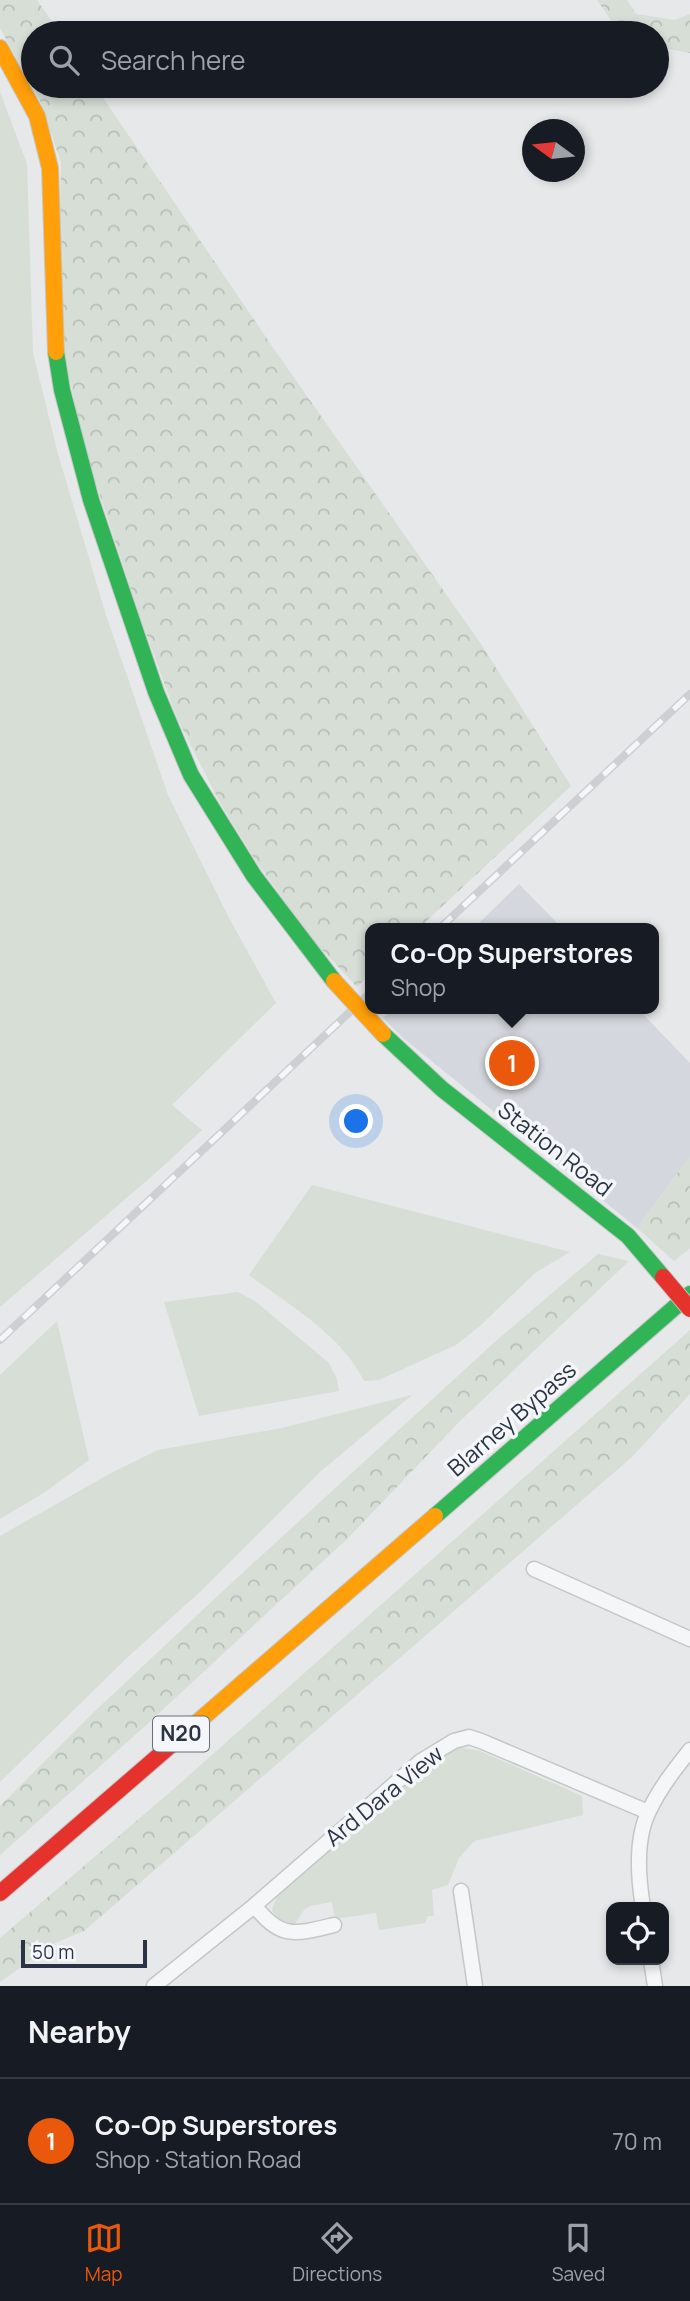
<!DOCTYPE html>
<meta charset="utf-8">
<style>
:root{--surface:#171b24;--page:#242831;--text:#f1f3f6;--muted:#9ea1a6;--line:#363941;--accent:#ea580c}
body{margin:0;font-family:Manrope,sans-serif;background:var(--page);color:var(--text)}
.controls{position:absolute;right:21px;bottom:21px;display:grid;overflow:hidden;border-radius:14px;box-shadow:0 4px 10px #0003}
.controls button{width:63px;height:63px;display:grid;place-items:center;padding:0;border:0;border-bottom:2px solid var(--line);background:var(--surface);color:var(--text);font:35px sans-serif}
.compass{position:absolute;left:522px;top:119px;width:63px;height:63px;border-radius:50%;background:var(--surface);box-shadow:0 4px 10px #0003;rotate:285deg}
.scale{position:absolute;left:21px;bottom:18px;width:126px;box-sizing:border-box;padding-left:7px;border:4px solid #2b3445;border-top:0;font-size:19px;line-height:24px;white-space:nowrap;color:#2b3445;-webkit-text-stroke:5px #f4f6f9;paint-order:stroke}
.you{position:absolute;left:357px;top:1122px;width:24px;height:24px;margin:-18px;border:5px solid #fff;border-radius:50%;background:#1a73e8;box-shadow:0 0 0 10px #1a73e833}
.badge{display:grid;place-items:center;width:46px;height:46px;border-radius:50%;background:var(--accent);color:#fff;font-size:23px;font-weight:700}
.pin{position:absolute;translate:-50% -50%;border:4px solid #fff;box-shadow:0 2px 7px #0006}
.popup{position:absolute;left:365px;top:923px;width:294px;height:91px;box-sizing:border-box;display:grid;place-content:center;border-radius:14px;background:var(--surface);filter:drop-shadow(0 2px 5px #0005);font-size:23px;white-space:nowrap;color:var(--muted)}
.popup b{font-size:26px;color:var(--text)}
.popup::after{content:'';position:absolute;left:50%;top:100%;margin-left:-14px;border:14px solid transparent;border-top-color:var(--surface)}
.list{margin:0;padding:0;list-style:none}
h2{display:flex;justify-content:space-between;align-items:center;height:91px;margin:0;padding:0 28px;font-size:30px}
h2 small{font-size:23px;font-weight:400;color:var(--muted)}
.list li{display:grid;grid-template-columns:46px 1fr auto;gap:21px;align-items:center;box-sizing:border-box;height:126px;padding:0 28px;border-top:2px solid var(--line)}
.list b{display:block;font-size:26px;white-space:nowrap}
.list p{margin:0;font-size:23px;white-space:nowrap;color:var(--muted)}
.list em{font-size:23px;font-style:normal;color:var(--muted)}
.icon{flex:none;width:38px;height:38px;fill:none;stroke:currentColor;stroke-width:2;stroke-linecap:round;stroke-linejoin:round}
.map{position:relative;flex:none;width:690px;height:1986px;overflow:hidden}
.search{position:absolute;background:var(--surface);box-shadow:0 4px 10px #0003;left:21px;right:21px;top:21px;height:77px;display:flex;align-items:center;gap:18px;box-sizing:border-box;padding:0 24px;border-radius:38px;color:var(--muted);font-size:26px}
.sheet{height:217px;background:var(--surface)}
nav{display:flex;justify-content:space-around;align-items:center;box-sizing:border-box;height:98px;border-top:2px solid var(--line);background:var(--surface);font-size:19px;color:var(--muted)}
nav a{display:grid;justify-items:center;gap:4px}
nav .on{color:var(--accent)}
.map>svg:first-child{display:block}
.built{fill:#d4d7dd}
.grass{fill:#d6ded6}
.forest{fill:url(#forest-crowns)}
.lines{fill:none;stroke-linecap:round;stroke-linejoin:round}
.street-casing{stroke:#c4c6c8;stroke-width:17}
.fast-casing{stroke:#c4c6c8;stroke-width:18}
.slow-casing{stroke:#c4c6c8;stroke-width:18}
.jam-casing{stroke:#c4c6c8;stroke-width:18}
.street{stroke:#f5f6f7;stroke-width:14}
.fast{stroke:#30b455;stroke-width:16}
.slow{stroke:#ff9f0a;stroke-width:16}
.jam{stroke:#e5322d;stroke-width:16}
.rail-casing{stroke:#cecfd2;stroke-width:8}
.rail{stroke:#f4f6f9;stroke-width:5;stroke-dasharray:16;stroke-linecap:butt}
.slow-bridge-casing{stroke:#c4c6c8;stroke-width:18;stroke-linecap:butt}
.jam-bridge-casing{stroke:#c4c6c8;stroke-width:18;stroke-linecap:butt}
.slow-bridge{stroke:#ff9f0a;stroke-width:16}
.jam-bridge{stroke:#e5322d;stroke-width:16}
.labels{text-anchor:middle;stroke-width:7;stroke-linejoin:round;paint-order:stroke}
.shield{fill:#f4f6f9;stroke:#676e7b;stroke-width:2}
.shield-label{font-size:21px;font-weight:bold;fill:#2b3445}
.street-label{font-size:23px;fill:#2b3445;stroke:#f4f6f9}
</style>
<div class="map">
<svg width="690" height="1986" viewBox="0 0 690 1986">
<defs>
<pattern id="forest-crowns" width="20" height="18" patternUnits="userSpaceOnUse" patternTransform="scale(1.75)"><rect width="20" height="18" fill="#d6ded6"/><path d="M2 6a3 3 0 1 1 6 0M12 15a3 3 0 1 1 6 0" fill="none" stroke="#b8bfb9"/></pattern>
</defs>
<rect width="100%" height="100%" fill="#e6e8ea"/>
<g class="built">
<polygon points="519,884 562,928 474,928"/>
<polygon points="393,1009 638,1009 690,1063 690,1156 637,1228 402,1037 383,1018"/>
</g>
<g class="grass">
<polygon points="0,92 27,164 33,353 58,454 105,612 168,795 228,916 276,1003 172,1105 202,1130 159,1170 0,1307"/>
<path d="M312,1185L570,1252L535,1273L480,1326L456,1345L379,1380L364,1381C341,1334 290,1306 249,1275Z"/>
<polygon points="238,1292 255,1301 329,1363 337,1379 339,1391 199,1416 164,1302"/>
<polygon points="57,1321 89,1460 45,1492 0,1519 0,1375"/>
<polygon points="412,1395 320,1472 201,1591 131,1654 0,1782 0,1536 111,1473 158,1450 282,1428"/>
<polygon points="457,1747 480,1751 582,1796 583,1815 474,1841 459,1858 448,1885 432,1890 434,1916 428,1916 425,1923 379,1930 376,1913 335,1919 332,1902 310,1906 304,1910 294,1925 288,1925 278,1921 272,1910 279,1891 367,1820 432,1761"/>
</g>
<g class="forest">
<polygon points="0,0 37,0 60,33 33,33 33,86 95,86 276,352 481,644 571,786 419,928 370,928 370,974 357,987 314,941 255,860 219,801 177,718 142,622 86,453 62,345 59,248 61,163 42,105 0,28"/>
<polygon points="597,0 627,0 636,14 675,20 690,14 690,53 657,47 657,33 620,33"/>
<polygon points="690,1156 690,1248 674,1261 637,1228"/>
<polygon points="598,1254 629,1261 459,1422 348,1538 143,1728 0,1855 0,1806 94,1712 225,1589 497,1340"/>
<polygon points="690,1330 690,1394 632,1457 84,1931 55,1943 0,1982 0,1938 176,1787"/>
</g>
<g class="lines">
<defs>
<g id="street">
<polyline points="534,1569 690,1639"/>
<polyline points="461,1891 475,1986"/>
<path d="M255,1906C280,1940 297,1934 334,1925"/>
<path d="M643,1907C638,1877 635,1837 650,1809C660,1788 675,1769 690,1750"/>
<polyline points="651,1960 655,1986"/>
<polyline points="154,1986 249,1910 421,1761 454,1741 469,1737 481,1741 648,1812"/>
</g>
<g id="fast">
<polyline points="56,352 62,390 91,500 156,692 191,775 254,876 334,981"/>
<polyline points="383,1034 442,1089 628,1236 663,1277"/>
<polyline points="435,1516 690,1294"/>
</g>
<g id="slow">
<polyline points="0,48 37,116 50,168 56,352"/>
<polyline points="193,1726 435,1516"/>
</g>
<polyline id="jam" points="0,1893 193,1726"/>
</defs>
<use href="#street" class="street-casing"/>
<use href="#fast" class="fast-casing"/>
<use href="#slow" class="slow-casing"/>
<use href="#jam" class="jam-casing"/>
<use href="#street" class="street"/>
<use href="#fast" class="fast"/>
<use href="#slow" class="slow"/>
<use href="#jam" class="jam"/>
<defs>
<g id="rail">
<polyline points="440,928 690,694"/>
<polyline points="0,1340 370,993"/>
</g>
</defs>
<use href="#rail" class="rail-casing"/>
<use href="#rail" class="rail"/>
<defs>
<polyline id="slow-bridge" points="334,981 383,1034"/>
<polyline id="jam-bridge" points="663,1277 690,1309"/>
</defs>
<use href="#slow-bridge" class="slow-bridge-casing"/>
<use href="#jam-bridge" class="jam-bridge-casing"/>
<use href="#slow-bridge" class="slow-bridge"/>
<use href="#jam-bridge" class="jam-bridge"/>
</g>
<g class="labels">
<rect class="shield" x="153" y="1716.5" width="56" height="35" rx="5"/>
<g class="shield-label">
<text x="181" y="1741">N20</text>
</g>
<g class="street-label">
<text transform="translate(555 1149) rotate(38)" y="8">Station Road</text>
<text transform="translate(512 1419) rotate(-41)" y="8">Blarney Bypass</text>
<text transform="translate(384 1796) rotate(-39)" y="8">Ard Dara View</text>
</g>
</g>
</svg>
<div class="controls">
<button><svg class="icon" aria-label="locate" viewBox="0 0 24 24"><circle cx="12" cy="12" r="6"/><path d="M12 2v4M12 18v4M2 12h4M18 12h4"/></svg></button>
</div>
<svg class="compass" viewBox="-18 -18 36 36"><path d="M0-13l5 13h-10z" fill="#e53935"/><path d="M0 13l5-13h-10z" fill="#9ea1a6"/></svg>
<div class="scale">50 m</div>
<div class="you"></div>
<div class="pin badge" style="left:512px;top:1063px">1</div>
<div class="popup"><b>Co-Op Superstores</b>Shop</div>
<div class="search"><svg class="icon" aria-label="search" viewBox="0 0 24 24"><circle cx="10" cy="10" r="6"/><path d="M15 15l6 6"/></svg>Search here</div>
</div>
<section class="sheet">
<h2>Nearby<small></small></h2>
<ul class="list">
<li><span class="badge">1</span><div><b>Co-Op Superstores</b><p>Shop · Station Road</p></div><em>70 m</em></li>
</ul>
</section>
<nav>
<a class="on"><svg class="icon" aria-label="map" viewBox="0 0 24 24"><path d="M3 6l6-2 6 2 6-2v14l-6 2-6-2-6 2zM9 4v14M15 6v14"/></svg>Map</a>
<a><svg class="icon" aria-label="directions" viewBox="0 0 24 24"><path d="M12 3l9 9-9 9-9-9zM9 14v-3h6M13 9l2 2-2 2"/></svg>Directions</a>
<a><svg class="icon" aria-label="saved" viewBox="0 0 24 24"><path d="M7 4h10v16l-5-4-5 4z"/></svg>Saved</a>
</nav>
